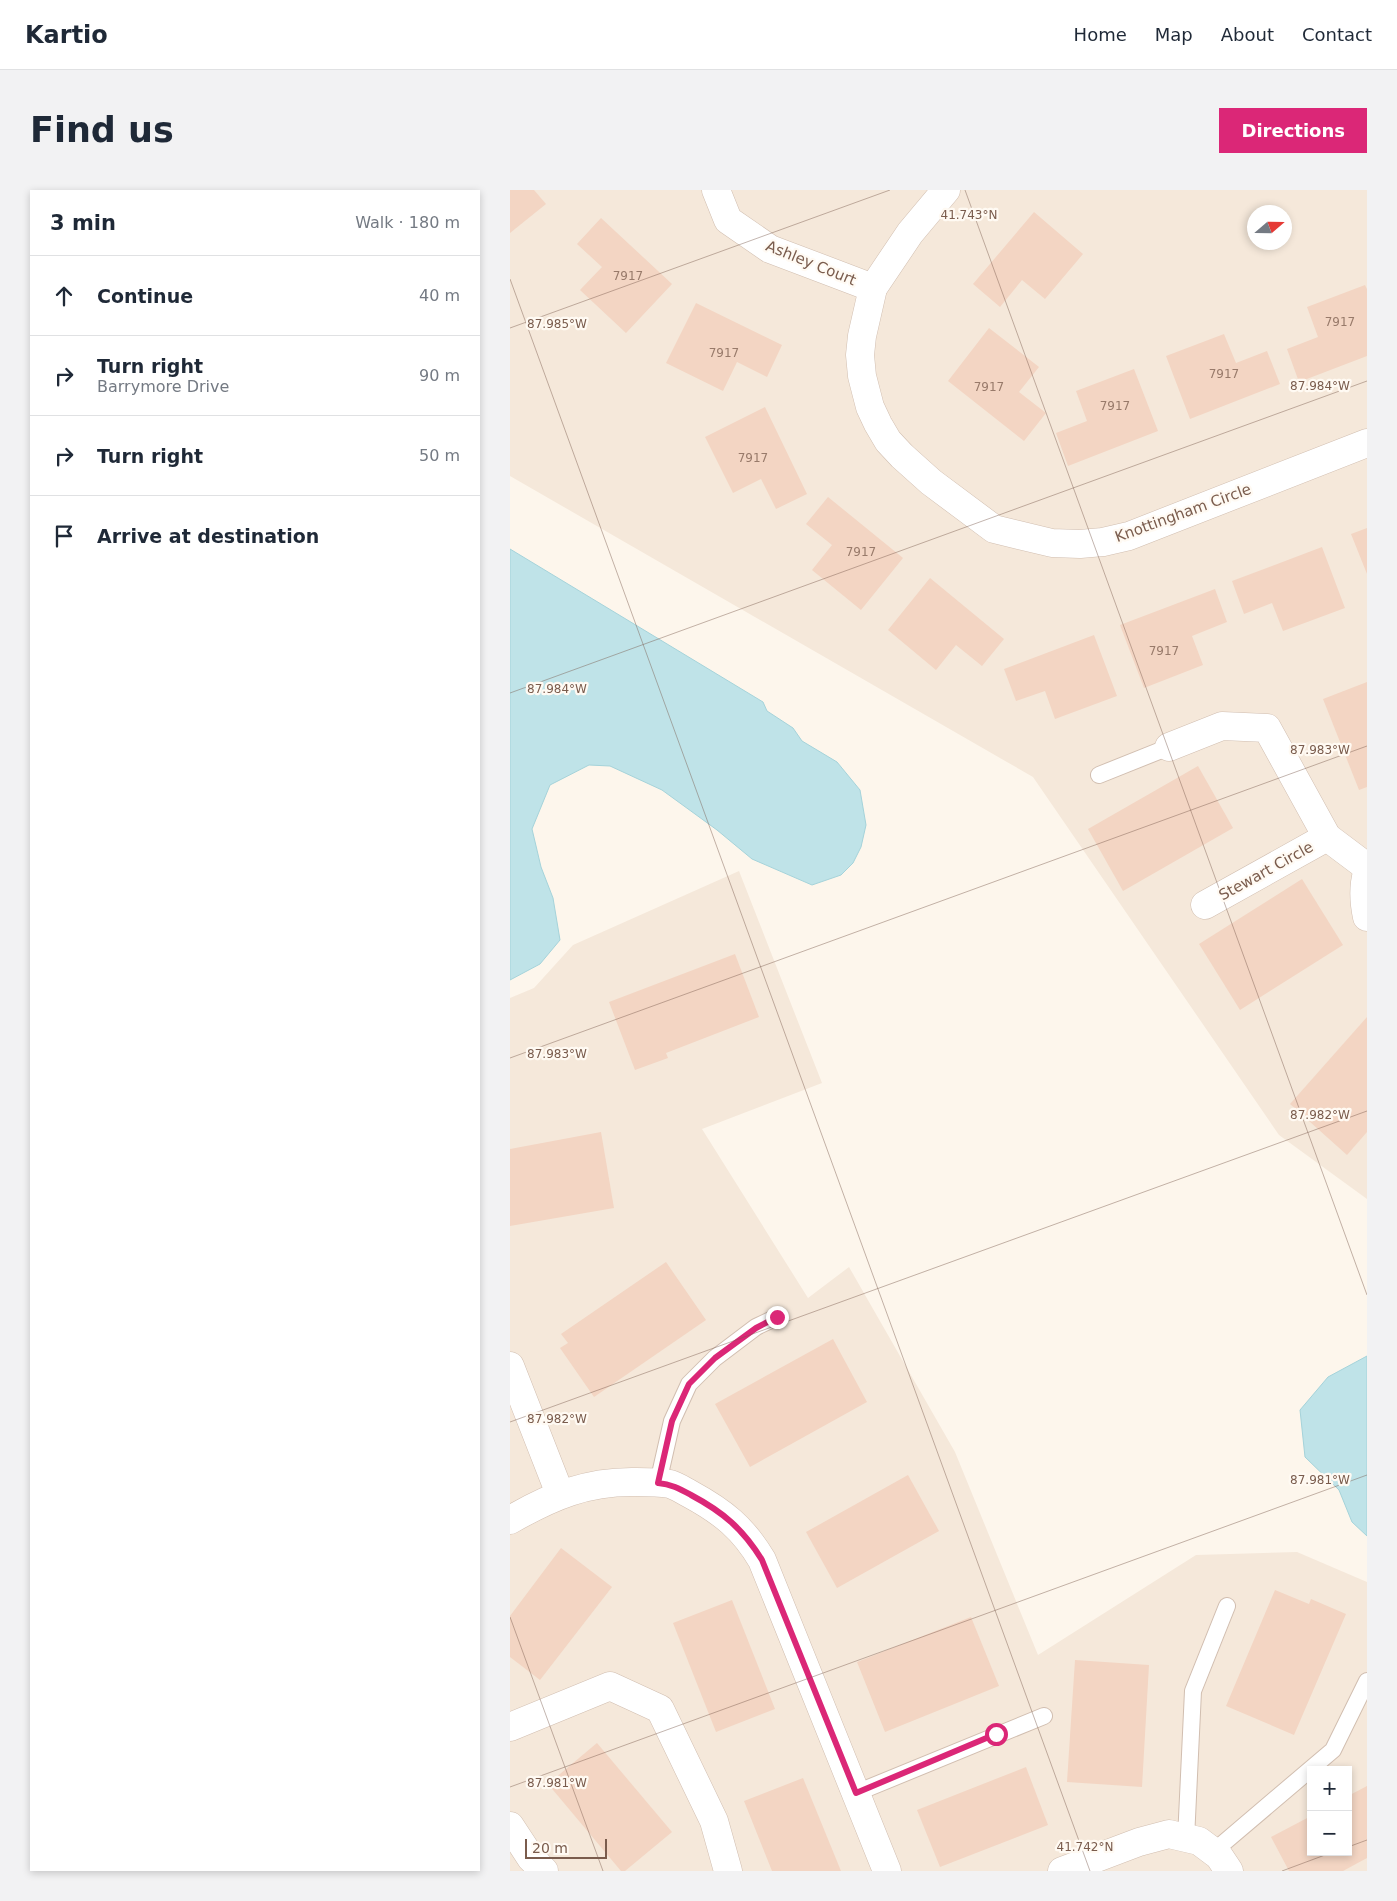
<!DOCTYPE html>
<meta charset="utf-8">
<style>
:root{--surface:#fff;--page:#f2f2f3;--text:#1f2937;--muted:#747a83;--line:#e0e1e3;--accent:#db2777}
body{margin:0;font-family:"DejaVu Sans",sans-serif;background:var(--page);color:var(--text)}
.controls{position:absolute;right:15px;bottom:15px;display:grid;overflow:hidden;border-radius:0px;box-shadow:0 2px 8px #0003}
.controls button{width:45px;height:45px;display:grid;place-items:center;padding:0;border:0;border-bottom:1px solid var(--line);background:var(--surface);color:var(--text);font:25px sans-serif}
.compass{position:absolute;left:737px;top:15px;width:45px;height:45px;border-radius:50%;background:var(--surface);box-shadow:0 2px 8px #0003;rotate:70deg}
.scale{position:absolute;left:15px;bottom:12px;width:82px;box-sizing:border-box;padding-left:5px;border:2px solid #7a5c4d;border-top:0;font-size:14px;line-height:18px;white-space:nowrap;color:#7a5c4d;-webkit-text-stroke:4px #fffaf3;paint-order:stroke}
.stop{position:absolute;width:15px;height:15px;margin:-11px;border:4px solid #db2777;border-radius:50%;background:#fff}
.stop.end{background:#db2777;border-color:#fff;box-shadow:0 1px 5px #0008}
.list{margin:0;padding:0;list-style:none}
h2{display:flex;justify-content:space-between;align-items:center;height:65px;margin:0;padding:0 20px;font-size:21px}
h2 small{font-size:16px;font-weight:400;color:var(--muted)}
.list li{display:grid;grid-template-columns:32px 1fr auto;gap:15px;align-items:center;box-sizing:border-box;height:80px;padding:0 20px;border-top:1px solid var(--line)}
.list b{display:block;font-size:19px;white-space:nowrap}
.list p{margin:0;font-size:16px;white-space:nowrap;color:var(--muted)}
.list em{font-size:16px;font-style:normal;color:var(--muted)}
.icon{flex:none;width:28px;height:28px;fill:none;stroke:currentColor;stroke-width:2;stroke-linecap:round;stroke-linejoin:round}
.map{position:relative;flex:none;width:857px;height:1681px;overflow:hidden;border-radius:0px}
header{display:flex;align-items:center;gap:30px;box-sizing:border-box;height:70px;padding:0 25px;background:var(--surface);border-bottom:1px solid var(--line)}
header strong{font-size:24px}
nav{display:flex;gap:28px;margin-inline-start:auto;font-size:18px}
.intro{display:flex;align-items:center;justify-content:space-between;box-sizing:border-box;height:120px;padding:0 30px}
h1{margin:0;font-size:35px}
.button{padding:12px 22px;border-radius:0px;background:var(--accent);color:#fff;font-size:18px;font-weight:700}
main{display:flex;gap:30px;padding:0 30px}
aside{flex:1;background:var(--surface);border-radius:0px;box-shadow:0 2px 8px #0003}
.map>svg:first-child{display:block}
.residential{fill:#f5e8da;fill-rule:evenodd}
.water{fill:#bfe3e8;stroke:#a5d3da}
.building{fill:#f3d5c3}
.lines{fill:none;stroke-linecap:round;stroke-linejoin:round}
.service-casing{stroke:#d1beb0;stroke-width:18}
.minor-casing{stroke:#d1beb0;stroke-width:29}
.service{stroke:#fff;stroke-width:16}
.minor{stroke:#fff;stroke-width:28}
.route{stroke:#db2777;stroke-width:6}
.ticks{fill:none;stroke:#7a5c4d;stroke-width:1;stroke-opacity:0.45}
.labels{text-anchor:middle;stroke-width:4.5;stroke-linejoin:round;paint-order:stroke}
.number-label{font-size:12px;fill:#987a6a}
.street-label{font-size:15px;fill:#7a5c4d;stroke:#fffaf3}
.ticks-label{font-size:12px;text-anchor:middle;fill:#7a5c4d;stroke:#fffaf3;stroke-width:4.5;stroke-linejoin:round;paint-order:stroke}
</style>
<header>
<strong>Kartio</strong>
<nav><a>Home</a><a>Map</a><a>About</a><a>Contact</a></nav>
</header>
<div class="intro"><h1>Find us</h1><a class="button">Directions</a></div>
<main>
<aside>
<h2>3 min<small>Walk · 180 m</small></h2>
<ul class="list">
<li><svg class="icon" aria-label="ahead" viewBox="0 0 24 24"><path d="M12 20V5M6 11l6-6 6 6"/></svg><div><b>Continue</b></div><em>40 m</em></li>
<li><svg class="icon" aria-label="right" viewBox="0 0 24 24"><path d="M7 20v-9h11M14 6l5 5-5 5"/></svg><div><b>Turn right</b><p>Barrymore Drive</p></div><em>90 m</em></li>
<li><svg class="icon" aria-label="right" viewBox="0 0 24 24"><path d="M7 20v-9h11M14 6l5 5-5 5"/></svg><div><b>Turn right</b></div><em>50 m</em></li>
<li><svg class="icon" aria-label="arrive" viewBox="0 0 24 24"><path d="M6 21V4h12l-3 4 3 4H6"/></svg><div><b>Arrive at destination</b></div></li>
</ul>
</aside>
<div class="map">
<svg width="857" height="1681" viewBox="0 0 857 1681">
<rect width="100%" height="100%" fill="#fdf6ec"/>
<g class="residential">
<path d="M0,0H857V1009L769,945L523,587L0,286ZM744,22H774V52H744Z"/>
<path d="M229,681L312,893L192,939L298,1108L339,1077L445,1262L528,1465L686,1365L787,1362L857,1392V1681H0V808L24,798L63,755ZM801,1580H838V1662H801Z"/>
</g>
<g class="water">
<polygon points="0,359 253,512 257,521 283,538 292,551 327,572 350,600 356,635 351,657 343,673 331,685 302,695 242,669 207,640 152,600 100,576 79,575 40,595 22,639 31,677 43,708 50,750 30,774 0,790"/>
<polygon points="857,1166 857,1346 842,1332 829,1300 795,1267 790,1220 818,1187"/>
</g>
<g class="building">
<polygon points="0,0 24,0 36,14 0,43"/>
<polygon points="524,22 573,64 535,109 512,90 490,117 463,94"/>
<polygon points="91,28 162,94 116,143 70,100 92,77 67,54"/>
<polygon points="855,95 857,99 857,166 789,192 777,159 808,147 797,117"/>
<polygon points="186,113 272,155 257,187 227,172 213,201 156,173"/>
<polygon points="479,138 529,177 509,202 536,223 514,251 438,191"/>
<polygon points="714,144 726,173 757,161 770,194 680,229 656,166"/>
<polygon points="624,179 648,241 558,276 546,243 577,231 566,201"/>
<polygon points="255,217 297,304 266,319 251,289 223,303 195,247"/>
<polygon points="318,307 393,368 351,420 302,380 322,355 296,334"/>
<polygon points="857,338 857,384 841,344"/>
<polygon points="812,357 835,418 773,441 762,413 734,424 722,391"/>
<polygon points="420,388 494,449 472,476 446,455 426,480 378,440"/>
<polygon points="705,399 717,432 682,446 693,475 634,498 610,435"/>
<polygon points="584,445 607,506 545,529 535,501 506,511 494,479"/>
<polygon points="857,492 857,597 849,600 813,509"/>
<polygon points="688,576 723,638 613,701 578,639"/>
<polygon points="792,689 833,755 730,820 689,754"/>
<polygon points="225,764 249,827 156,863 158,868 125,880 99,812"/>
<polygon points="857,827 857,942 837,965 780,914"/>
<polygon points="91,942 104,1018 0,1036 0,959"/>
<polygon points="156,1072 196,1130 84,1207 50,1158 58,1153 51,1144"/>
<polygon points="323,1149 357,1212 240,1277 205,1214"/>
<polygon points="398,1285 429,1341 327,1398 296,1342"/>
<polygon points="51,1358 102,1397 30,1490 0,1467 0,1426"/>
<polygon points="765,1400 799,1414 801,1409 836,1424 784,1545 716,1516"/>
<polygon points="222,1410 265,1519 206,1542 163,1433"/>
<polygon points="461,1427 489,1496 375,1542 347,1472"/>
<polygon points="565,1470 639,1475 632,1597 557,1592"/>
<polygon points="87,1553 162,1642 115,1681 111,1681 38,1594"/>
<polygon points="516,1577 538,1635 430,1677 407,1620"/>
<polygon points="293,1588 331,1681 262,1681 234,1611"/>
<polygon points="857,1596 857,1668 833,1681 779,1681 761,1647 801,1626 801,1662 838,1662 838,1606"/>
</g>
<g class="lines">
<defs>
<g id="service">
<polyline points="589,585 659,557"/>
<polyline points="148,1293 162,1231 179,1194 205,1168 246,1137 267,1127"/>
<polyline points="346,1603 534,1526"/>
<polyline points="676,1649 683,1501 717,1416"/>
<polyline points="703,1662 823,1560 857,1491"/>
</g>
<g id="minor">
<polyline points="206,0 218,30 260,59 363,98"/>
<polyline points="436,0 400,43 363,98 352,146 350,165 352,186 360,217 368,234 378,251 392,266 421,292 484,339 542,353 570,354 593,352 619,346 857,253"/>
<polyline points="659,557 712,536 757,538 817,647 857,677"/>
<path d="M857,683C853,697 854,713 857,727"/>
<polyline points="695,715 817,647"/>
<polyline points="0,1176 50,1304"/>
<path d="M0,1330C42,1306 77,1291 126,1292C137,1292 149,1292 160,1294C167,1296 174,1301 180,1304C213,1322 233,1338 252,1370L377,1681"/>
<polyline points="0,1537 100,1496 150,1519 204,1631 218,1681"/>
<polyline points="0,1636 21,1668 34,1681"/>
<polyline points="552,1681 629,1652 659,1644 689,1651 709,1666 719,1681"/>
</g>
</defs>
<use href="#service" class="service-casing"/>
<use href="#minor" class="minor-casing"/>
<use href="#service" class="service"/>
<use href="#minor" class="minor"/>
</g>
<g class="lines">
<path class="route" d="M267,1127L246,1138L205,1168L179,1194L162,1231L148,1293C161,1294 170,1299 181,1305C213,1322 233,1339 252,1370L346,1603L486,1544"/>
</g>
<path class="ticks" d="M455,0L857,1105M0,89L580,1681M0,138L380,0M0,503L857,191M0,868L857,556M0,1232L857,921M0,1427L93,1681M0,1597L857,1285M838,1657L857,1650M772,1681L823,1662"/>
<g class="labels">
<g class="number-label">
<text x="118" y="90">7917</text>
<text x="830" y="136">7917</text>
<text x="214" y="167">7917</text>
<text x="714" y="188">7917</text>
<text x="479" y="201">7917</text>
<text x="605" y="220">7917</text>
<text x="243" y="272">7917</text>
<text x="351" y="366">7917</text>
<text x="654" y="465">7917</text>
</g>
<g class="street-label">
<text transform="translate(301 73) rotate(22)" y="5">Ashley Court</text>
<text transform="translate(673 323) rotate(-20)" y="5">Knottingham Circle</text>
<text transform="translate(756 681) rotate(-29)" y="5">Stewart Circle</text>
</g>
</g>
<g class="ticks-label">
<text x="459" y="29">41.743°N</text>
<text x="47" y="138">87.985°W</text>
<text x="810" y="200">87.984°W</text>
<text x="47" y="503">87.984°W</text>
<text x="810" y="564">87.983°W</text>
<text x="47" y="868">87.983°W</text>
<text x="810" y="929">87.982°W</text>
<text x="47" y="1233">87.982°W</text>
<text x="810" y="1294">87.981°W</text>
<text x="47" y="1597">87.981°W</text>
<text x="575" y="1661">41.742°N</text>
</g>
</svg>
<div class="controls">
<button>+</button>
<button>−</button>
</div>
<svg class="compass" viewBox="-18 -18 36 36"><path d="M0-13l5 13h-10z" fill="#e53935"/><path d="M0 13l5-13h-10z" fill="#747a83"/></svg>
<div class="scale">20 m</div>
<div class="stop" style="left:486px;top:1544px"></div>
<div class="stop end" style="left:267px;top:1127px"></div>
</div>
</main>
